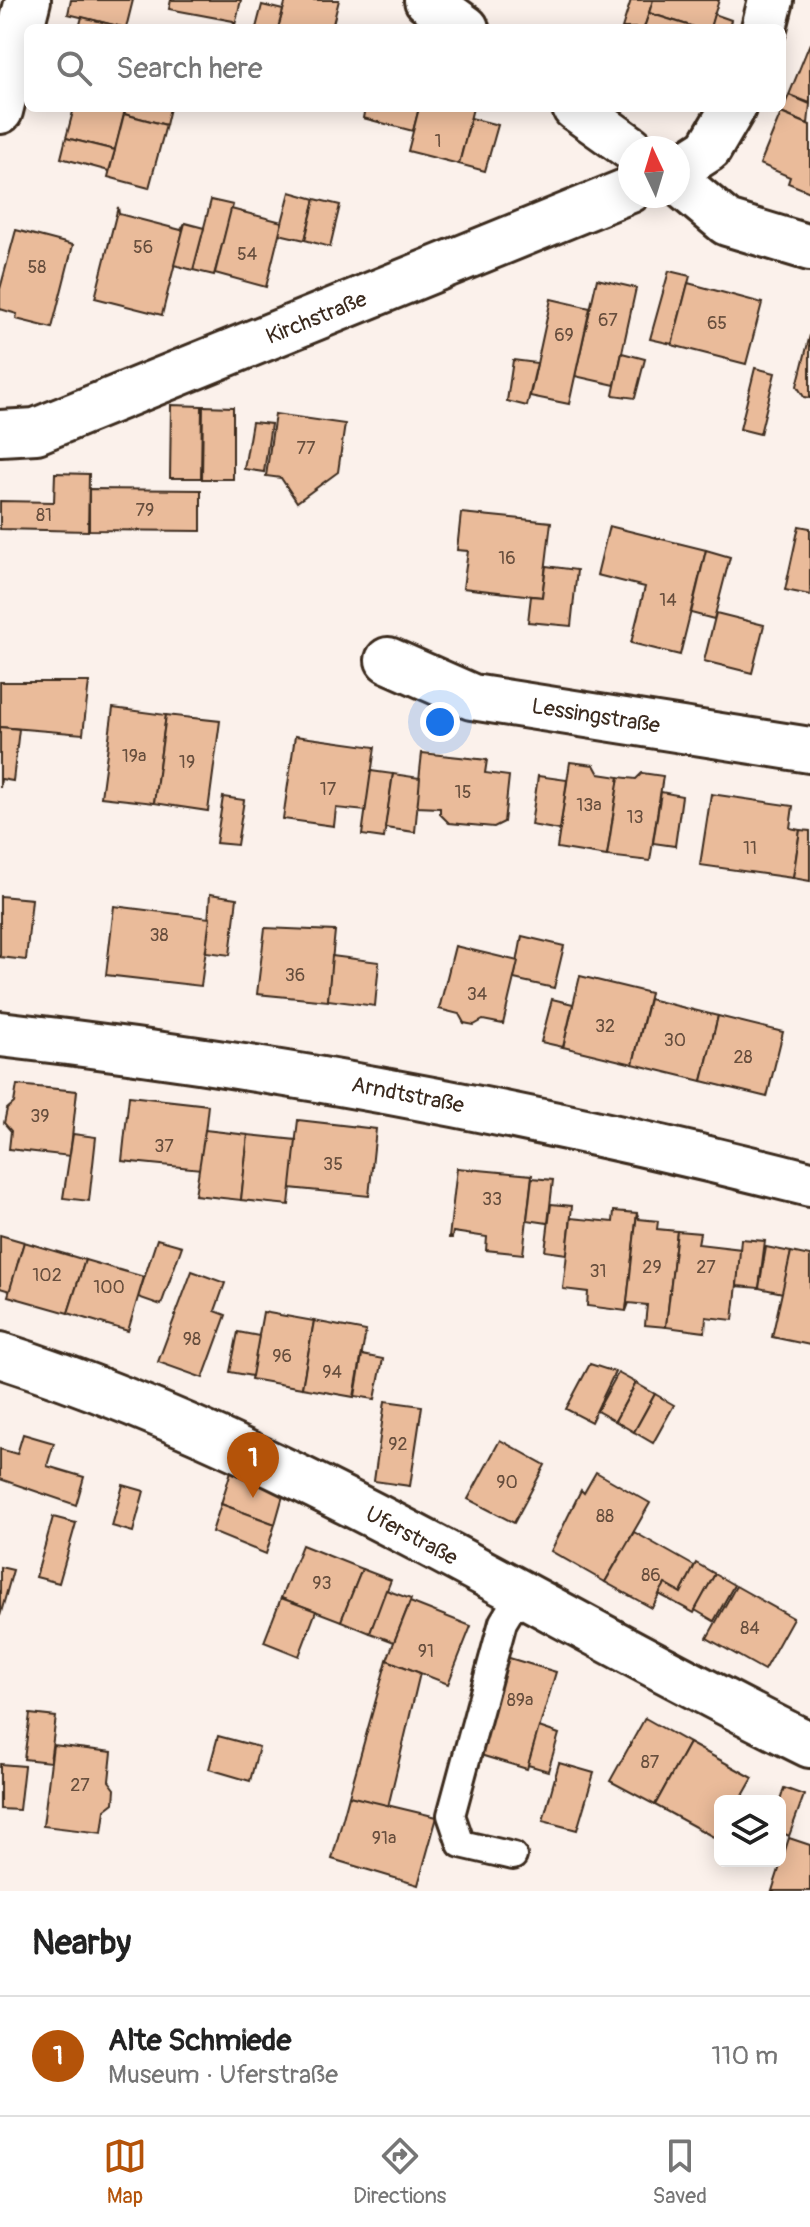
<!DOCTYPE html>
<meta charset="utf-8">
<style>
:root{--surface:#fff;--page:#f6f6f6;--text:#222;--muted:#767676;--line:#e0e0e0;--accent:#b45309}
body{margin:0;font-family:Pangolin,sans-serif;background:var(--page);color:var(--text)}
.controls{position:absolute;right:24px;bottom:24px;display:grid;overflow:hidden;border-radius:12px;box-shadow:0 4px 20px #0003}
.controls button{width:72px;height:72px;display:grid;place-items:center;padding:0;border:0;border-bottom:2px solid var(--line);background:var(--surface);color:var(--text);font:40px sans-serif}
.compass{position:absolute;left:618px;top:136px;width:72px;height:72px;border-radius:50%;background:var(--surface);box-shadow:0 4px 20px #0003;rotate:356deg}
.you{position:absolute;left:440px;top:722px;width:28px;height:28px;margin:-20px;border:6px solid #fff;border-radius:50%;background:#1a73e8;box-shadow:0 0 0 12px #1a73e833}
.badge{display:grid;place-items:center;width:52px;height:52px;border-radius:50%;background:var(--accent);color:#fff;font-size:26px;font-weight:700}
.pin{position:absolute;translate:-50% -66px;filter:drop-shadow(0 2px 4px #0008)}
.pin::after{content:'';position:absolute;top:42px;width:28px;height:24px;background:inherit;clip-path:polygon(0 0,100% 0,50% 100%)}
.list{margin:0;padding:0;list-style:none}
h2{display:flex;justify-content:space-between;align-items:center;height:104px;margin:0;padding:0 32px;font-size:34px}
h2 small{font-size:26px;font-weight:400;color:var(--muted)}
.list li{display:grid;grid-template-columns:52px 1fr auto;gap:24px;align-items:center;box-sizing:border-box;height:120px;padding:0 32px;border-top:2px solid var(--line)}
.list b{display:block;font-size:30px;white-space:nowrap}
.list p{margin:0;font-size:26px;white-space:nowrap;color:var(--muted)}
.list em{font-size:26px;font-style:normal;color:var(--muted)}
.icon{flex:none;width:44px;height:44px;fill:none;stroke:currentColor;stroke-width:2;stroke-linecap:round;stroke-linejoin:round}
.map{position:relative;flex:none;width:810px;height:1891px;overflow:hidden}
.search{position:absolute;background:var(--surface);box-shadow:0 4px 20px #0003;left:24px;right:24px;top:24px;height:88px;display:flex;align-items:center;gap:20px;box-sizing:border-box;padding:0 28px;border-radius:12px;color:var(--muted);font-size:30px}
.sheet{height:224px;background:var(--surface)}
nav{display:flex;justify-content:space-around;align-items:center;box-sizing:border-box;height:112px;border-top:2px solid var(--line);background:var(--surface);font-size:22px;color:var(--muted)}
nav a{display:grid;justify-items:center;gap:4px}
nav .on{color:var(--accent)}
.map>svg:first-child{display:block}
.building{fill:#eabb9a;stroke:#3b2a1e;stroke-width:2}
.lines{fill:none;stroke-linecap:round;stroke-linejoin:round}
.service-casing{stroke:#3b2a1e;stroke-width:32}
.minor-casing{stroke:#3b2a1e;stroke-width:50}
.service{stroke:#fff;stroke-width:26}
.minor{stroke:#fff;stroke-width:44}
.labels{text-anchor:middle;stroke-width:6;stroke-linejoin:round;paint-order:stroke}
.number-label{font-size:18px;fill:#674e3d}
.street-label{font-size:22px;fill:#3b2a1e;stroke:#fff}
</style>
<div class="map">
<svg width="810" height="1891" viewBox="0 0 810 1891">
<rect width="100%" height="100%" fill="#fbf1eb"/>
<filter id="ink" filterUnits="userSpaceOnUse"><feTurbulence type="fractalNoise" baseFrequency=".0125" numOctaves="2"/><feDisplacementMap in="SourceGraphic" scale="16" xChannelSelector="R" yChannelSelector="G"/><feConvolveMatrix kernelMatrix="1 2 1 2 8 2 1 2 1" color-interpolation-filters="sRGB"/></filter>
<g filter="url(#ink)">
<g class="building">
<polygon points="71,0 133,0 126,28 68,14"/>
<polygon points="171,0 241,0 235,25 233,21 169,9"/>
<polygon points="286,0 339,0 332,28 278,28"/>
<polygon points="631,0 653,0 644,28 622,28"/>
<polygon points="653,0 719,0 710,28 697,28 649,13"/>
<polygon points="262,5 283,10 278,28 256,28"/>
<polygon points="649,13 697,28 644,28"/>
<polygon points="714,14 731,20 729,28 710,28"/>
<polygon points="82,17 126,28 79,28"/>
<polygon points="810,43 810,103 789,95"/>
<polygon points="789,95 810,104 808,124 781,113"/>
<polygon points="74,108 126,108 115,150 66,138"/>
<polygon points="126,108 170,108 166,125 124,114"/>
<polygon points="365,108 419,108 413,131 363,118"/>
<polygon points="419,108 473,108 459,164 408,151"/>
<polygon points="781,113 810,125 810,192 788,183 790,177 760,164"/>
<polygon points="124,114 166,125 149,188 108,177"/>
<polygon points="471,118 498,125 485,171 459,164"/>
<polygon points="66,138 115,150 109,171 61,158"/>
<polygon points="290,192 315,199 305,240 279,234"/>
<polygon points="315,199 340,205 330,247 305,240"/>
<polygon points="211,200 233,205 214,275 193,270"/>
<polygon points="118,207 119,214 181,230 185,223 162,315 95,298"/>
<polygon points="231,209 282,222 266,287 215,273"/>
<polygon points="185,223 204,228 193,270 174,265"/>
<polygon points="16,230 73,245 52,328 16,319 17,314 0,309 0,289"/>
<polygon points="669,271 690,276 672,344 650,339"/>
<polygon points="597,279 636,288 615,385 575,376"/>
<polygon points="688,283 762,303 746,364 672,345"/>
<polygon points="551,299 590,308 569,404 530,396"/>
<polygon points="810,335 810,398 804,397 797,386"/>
<polygon points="622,353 645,359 635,398 613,395"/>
<polygon points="513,360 537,363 527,406 507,401"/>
<polygon points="755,368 775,373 760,434 740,429"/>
<polygon points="171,405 202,406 201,478 170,478"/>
<polygon points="203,406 233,407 233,479 202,479"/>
<polygon points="275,414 345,424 338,472 297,502 281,478 266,476"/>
<polygon points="252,422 271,424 264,472 244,469"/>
<polygon points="55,473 89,474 88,531 0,529 0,501 54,502"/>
<polygon points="89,489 201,490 201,531 89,530"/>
<polygon points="461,513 551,522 542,597 463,588 468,551 457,550"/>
<polygon points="609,526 706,550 680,655 631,643 645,587 597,575"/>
<polygon points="799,526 810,528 810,595 785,590"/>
<polygon points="706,550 730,557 714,619 691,613"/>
<polygon points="546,566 577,570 571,626 528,622 531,596 542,597"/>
<polygon points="716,613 764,625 752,673 704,661"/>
<polygon points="0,682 89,682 83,734 0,727"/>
<polygon points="113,708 166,715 154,803 101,797"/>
<polygon points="166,715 220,721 208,811 154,803"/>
<polygon points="0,727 19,729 13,781 1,779 0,788"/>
<polygon points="295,736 375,747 366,811 336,808 334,826 283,819"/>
<polygon points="422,753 487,760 485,773 509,776 504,822 494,827 449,823 440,814 440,808 416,807"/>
<polygon points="570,762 594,765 599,774 619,777 607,856 557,848"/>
<polygon points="371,771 393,774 384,838 362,835"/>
<polygon points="642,773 663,776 650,861 607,856 619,777 636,779"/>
<polygon points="393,774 420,778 415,832 385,828"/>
<polygon points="538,776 567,780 560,830 531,825"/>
<polygon points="661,792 682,796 675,846 653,843"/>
<polygon points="711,794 793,806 790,828 800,830 793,878 700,865"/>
<polygon points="223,797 244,800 237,845 216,843"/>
<polygon points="800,830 810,831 810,881 793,878"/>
<polygon points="210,894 237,898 230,955 206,952"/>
<polygon points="0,896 32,899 26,960 0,957"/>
<polygon points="114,906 210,918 201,986 106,975"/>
<polygon points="265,928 335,931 328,1001 257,994"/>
<polygon points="522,936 564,946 554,988 514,979"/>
<polygon points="455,946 518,961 503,1024 483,1020 474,1025 464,1023 459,1014 439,1009"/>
<polygon points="332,956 379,962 375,1006 328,1000"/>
<polygon points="580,976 650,993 633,1064 563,1047"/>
<polygon points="552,999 573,1004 563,1047 541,1042"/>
<polygon points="649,999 718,1016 702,1081 633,1064"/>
<polygon points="718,1016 783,1032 767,1097 702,1081"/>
<polygon points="17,1085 77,1091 70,1156 9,1149 11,1131 4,1123 7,1109 14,1103"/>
<polygon points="129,1096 208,1105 201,1169 122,1161"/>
<polygon points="298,1120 376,1129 369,1196 290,1188"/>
<polygon points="205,1130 248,1135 241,1200 195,1195"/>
<polygon points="73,1134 96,1137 89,1201 63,1198"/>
<polygon points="248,1135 296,1140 289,1205 241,1200"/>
<polygon points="457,1168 532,1175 523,1254 486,1250 487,1237 453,1232 452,1238 449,1238"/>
<polygon points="532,1178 553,1180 548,1223 527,1220"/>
<polygon points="551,1204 572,1206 567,1254 545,1251"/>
<polygon points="614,1211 637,1213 626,1311 587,1306 588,1292 563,1289 571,1218 613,1222"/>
<polygon points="637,1213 639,1219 658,1221 657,1229 677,1231 666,1327 645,1325 647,1305 629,1303 626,1311"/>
<polygon points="677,1231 700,1233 698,1244 741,1249 733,1320 706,1317 705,1332 666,1327"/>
<polygon points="0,1235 24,1242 10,1291 0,1288"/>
<polygon points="157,1239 182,1246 161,1305 138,1297"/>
<polygon points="741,1239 765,1241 759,1288 737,1286"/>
<polygon points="24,1242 85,1260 68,1313 8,1296"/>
<polygon points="766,1247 791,1252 783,1293 759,1288"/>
<polygon points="791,1252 810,1256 810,1345 772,1337"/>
<polygon points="85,1260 144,1277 128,1331 68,1313"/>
<polygon points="192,1271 225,1283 215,1311 226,1315 203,1378 158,1362"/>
<polygon points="263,1312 314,1321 302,1388 251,1379"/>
<polygon points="314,1321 366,1331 354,1397 302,1388"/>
<polygon points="238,1332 259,1336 252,1376 230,1372"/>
<polygon points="362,1355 383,1359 375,1399 355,1396"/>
<polygon points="590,1364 615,1372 591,1422 566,1409"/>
<polygon points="618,1373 636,1383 615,1421 597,1411"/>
<polygon points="636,1383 655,1394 634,1432 615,1421"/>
<polygon points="655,1394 674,1405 653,1443 634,1432"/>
<polygon points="385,1401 422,1406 410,1486 374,1481"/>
<polygon points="23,1434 54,1443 47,1466 84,1477 76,1505 0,1479 0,1449 17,1454"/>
<polygon points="500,1440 545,1465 514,1523 468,1499"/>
<polygon points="231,1471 284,1492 275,1524 221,1504"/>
<polygon points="596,1472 650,1503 605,1582 551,1551 581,1490 584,1493"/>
<polygon points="123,1485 144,1491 133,1532 112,1526"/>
<polygon points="221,1504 275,1524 266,1554 212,1532"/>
<polygon points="53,1517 76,1523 59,1583 36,1577"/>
<polygon points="634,1532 696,1567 681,1593 665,1584 652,1608 605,1582"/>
<polygon points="302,1545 362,1569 341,1621 281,1598"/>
<polygon points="696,1563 715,1574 694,1613 659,1594 665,1584 681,1593"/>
<polygon points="0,1567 13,1570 0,1616"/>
<polygon points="362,1569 391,1580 370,1633 341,1621"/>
<polygon points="715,1574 734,1585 714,1621 695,1610"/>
<polygon points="736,1586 793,1618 764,1670 707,1638"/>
<polygon points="386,1590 411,1599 394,1642 370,1633"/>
<polygon points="281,1598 316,1611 299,1656 264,1642"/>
<polygon points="410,1602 471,1626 448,1684 387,1660"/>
<polygon points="506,1657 556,1672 527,1769 477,1754"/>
<polygon points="387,1660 420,1673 388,1807 349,1796"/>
<polygon points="30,1714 56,1717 50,1762 24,1759"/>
<polygon points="645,1718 689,1743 655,1805 610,1781"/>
<polygon points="539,1727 559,1734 548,1771 528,1765"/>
<polygon points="218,1736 259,1747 250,1781 209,1769"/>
<polygon points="689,1743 753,1778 740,1801 720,1801 719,1840 655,1805"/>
<polygon points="53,1745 112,1752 109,1781 115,1789 114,1803 105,1810 102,1833 43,1826"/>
<polygon points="559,1763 594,1773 577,1830 543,1821"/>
<polygon points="0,1764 24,1766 19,1810 0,1809"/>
<polygon points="784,1788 804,1795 789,1836 780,1832 780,1801"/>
<polygon points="349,1796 437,1817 418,1885 332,1859"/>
<polygon points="789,1838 810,1845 810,1891 772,1891"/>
</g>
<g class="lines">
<defs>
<polyline id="service" points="513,1856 461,1844 451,1815 503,1622 520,1594"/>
<g id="minor">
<polyline points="427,0 466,28"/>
<polyline points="764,28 771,0"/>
<polyline points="575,108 631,148"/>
<polyline points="0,111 28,0"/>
<polyline points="678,169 709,149 733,108"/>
<polyline points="678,182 727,223 810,248"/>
<polyline points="0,433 36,431 630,190"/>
<polyline points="388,660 472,697 810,750"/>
<path d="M0,1034C274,1065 543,1116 810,1184"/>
<path d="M0,1355C287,1447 541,1613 810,1745"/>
</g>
</defs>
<use href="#service" class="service-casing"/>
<use href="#minor" class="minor-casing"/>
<use href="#service" class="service"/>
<use href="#minor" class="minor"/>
</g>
</g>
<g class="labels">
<g class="number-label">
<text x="438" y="147">1</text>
<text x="143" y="253">56</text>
<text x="247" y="260">54</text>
<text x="37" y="273">58</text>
<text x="608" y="326">67</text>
<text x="717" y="329">65</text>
<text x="564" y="341">69</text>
<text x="306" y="454">77</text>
<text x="145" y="516">79</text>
<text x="44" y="521">81</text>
<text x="507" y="564">16</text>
<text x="668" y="606">14</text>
<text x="134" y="762">19a</text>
<text x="187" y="768">19</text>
<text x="328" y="795">17</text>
<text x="463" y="798">15</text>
<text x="589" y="811">13a</text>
<text x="635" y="823">13</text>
<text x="750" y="854">11</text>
<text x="159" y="941">38</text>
<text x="295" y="981">36</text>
<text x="477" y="1000">34</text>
<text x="605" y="1032">32</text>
<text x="675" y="1046">30</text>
<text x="743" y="1063">28</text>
<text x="40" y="1122">39</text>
<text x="164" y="1152">37</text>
<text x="333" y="1170">35</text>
<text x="492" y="1205">33</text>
<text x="652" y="1273">29</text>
<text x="706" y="1273">27</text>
<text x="598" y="1277">31</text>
<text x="47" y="1281">102</text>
<text x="109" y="1293">100</text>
<text x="192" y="1345">98</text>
<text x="282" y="1362">96</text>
<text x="332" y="1378">94</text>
<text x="398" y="1450">92</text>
<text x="507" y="1488">90</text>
<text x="605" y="1522">88</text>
<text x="651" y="1581">86</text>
<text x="322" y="1589">93</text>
<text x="750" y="1634">84</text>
<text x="426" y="1657">91</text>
<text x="520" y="1706">89a</text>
<text x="650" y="1768">87</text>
<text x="80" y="1791">27</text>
<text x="384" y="1844">91a</text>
</g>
<g class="street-label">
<text transform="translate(316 317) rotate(-22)" y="8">Kirchstraße</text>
<text transform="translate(596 715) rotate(9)" y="8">Lessingstraße</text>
<text transform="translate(408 1094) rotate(11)" y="8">Arndtstraße</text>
<text transform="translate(412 1535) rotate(28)" y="8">Uferstraße</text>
</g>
</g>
</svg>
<div class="controls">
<button><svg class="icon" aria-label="layers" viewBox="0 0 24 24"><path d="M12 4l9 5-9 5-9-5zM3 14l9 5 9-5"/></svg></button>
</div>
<svg class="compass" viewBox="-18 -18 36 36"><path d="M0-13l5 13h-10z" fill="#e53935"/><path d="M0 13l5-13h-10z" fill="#767676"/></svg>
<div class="you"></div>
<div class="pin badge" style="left:253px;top:1498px">1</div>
<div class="search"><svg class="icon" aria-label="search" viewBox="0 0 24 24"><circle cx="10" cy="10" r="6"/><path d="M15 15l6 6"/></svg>Search here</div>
</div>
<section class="sheet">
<h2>Nearby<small></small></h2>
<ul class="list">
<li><span class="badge">1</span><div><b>Alte Schmiede</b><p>Museum · Uferstraße</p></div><em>110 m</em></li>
</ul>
</section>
<nav>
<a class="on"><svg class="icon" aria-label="map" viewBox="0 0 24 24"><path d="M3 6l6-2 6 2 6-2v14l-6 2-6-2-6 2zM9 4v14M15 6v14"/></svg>Map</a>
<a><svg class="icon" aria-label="directions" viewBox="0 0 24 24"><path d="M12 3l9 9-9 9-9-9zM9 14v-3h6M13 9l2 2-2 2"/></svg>Directions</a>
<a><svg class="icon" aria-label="saved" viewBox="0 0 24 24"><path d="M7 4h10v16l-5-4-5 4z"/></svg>Saved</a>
</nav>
